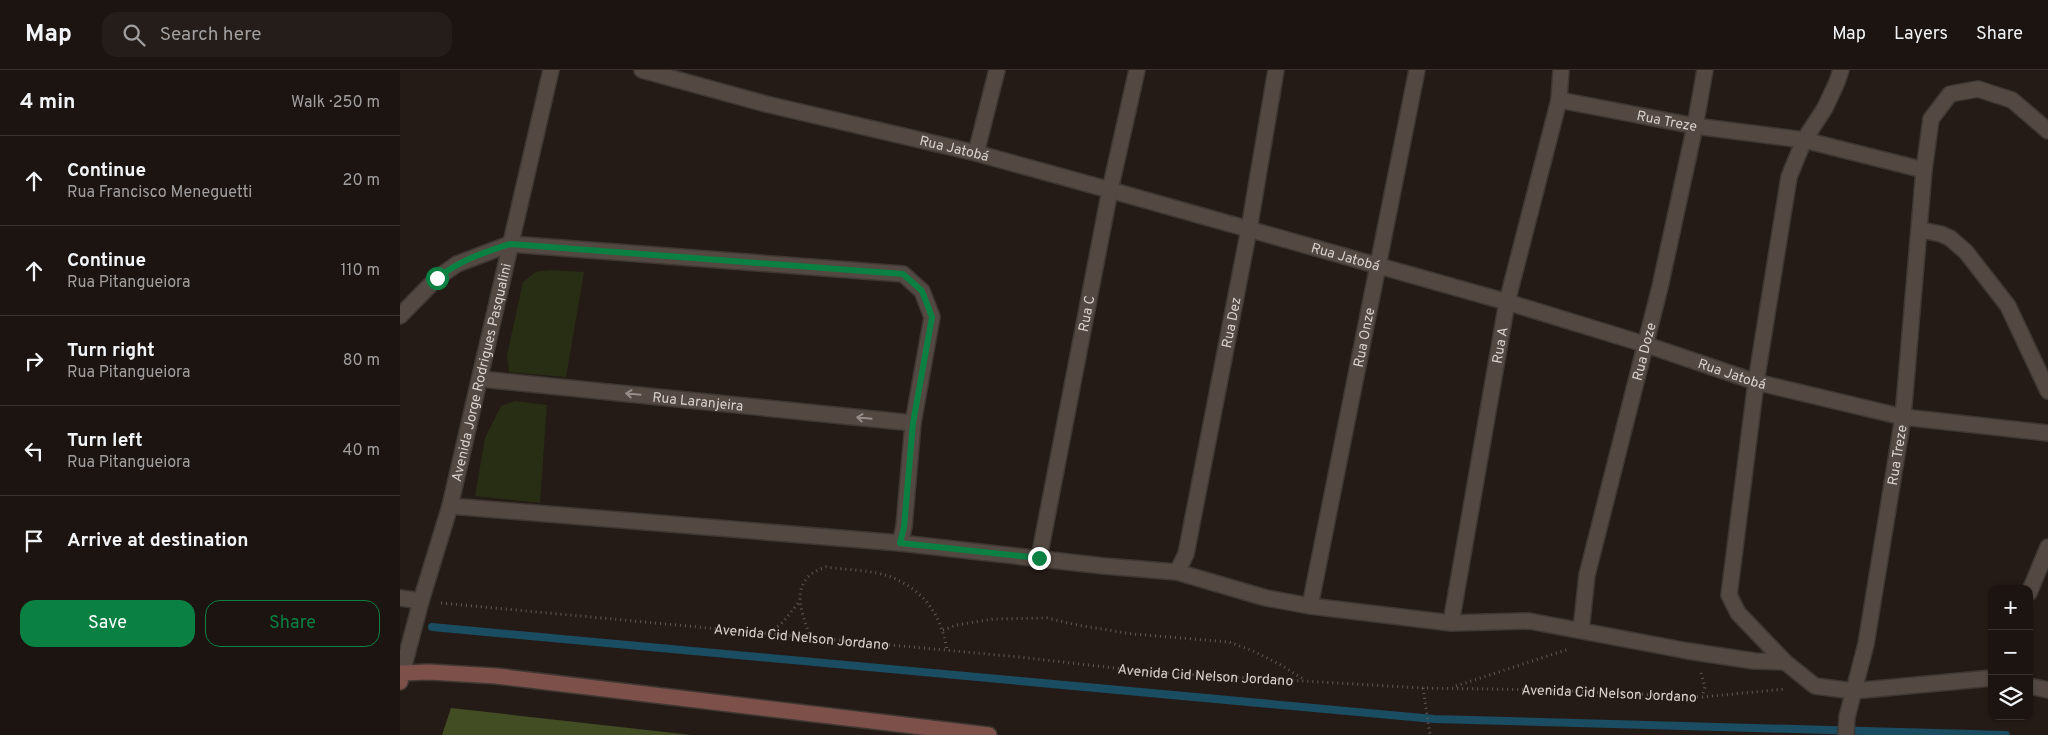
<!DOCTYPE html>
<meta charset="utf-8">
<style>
:root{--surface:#1c1410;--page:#251d19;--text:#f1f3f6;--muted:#a09e9f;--line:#3a3330;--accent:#0b8043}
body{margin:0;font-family:Overpass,sans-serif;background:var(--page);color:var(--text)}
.controls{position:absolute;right:15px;bottom:15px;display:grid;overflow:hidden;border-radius:10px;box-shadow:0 1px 4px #0004}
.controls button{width:45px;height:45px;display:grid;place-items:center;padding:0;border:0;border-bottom:1px solid var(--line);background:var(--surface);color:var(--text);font:25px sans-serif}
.stop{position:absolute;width:15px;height:15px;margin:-11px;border:4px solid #0b8043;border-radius:50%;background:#fff}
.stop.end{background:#0b8043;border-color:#fff;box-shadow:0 1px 5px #0008}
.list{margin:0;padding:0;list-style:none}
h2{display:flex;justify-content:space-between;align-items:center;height:65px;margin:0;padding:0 20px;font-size:21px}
h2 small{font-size:16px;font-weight:400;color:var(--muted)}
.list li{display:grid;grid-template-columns:32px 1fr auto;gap:15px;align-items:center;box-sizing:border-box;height:90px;padding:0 20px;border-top:1px solid var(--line)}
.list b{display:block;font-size:19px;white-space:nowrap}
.list p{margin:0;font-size:16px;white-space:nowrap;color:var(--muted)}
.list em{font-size:16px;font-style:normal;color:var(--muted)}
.actions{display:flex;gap:10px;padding:15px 20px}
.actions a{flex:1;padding:11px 0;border:1px solid var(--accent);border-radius:15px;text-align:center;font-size:18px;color:var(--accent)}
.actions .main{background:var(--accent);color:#fff}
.icon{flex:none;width:28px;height:28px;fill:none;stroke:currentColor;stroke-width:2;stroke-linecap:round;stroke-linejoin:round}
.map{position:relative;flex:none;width:1648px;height:665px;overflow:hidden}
header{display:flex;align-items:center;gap:30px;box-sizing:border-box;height:70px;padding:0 25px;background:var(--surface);border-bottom:1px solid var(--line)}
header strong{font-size:24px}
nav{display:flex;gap:28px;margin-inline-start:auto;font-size:18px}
.search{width:350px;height:45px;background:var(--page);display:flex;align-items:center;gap:12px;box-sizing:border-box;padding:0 18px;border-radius:15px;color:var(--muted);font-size:19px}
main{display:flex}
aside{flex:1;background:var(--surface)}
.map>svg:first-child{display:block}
.green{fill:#272e14}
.forest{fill:#424d24}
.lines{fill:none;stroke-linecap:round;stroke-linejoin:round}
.stream{stroke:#1a4c62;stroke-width:8}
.street-casing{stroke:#3e3733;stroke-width:18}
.secondary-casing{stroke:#3e3733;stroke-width:18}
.path{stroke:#625954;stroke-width:3;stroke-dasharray:1 4;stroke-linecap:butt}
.street{stroke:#544842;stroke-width:15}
.secondary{stroke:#7d504a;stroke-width:15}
.oneway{stroke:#968c88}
.route{stroke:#0b8043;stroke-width:6}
.labels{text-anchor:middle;stroke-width:4;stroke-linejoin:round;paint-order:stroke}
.street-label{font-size:14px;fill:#d8d1cd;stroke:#251b16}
</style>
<header>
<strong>Map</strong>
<div class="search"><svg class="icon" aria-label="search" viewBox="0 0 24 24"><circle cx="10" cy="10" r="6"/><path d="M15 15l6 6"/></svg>Search here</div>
<nav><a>Map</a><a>Layers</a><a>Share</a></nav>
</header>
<main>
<aside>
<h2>4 min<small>Walk · 250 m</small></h2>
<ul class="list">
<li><svg class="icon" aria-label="ahead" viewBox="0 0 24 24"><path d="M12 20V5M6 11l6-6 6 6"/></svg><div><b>Continue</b><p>Rua Francisco Meneguetti</p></div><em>20 m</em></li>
<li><svg class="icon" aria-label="ahead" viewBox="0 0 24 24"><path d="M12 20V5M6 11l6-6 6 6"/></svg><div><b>Continue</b><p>Rua Pitangueiora</p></div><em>110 m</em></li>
<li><svg class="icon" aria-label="right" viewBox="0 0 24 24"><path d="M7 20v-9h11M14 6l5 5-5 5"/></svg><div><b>Turn right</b><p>Rua Pitangueiora</p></div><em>80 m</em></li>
<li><svg class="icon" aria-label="left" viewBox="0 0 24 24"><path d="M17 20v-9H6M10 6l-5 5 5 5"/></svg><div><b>Turn left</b><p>Rua Pitangueiora</p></div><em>40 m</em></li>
<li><svg class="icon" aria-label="arrive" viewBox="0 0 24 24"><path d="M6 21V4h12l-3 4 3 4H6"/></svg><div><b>Arrive at destination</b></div></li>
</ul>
<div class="actions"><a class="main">Save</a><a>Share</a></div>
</aside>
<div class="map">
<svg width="1648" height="665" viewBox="0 0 1648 665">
<rect width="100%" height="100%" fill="#251b16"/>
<g class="green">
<polygon points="149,200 184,202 166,307 109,302 107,285 123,212 136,202"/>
<polygon points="115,331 147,335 140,433 75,426 85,368 101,336"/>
</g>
<polygon class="forest" points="51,638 292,665 42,665"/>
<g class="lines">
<polyline class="stream" points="32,557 1034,649 1606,665"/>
<defs>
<g id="street">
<path id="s2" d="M242,0L366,34L576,83L710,120L1107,232L1244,274L1356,312L1503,347L1648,363"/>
<polyline points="1441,0 1437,12 1425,38 1404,70 1389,107 1356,312 1329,525 1338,543 1385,592 1415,616 1453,621 1592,608"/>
<path id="s3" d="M1159,30L1295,56L1404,70L1524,100"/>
<polyline points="576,83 597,0"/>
<polyline points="1521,160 1541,164 1550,168 1566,182 1608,236 1648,321"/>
<polyline points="0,246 37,208 57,194 110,174 503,204 522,221 532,247 513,353 504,457 500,473 704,496 777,502 866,528 910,536 1051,553 1129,551 1288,581 1354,591 1385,592"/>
<path id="s4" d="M81,309L513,353"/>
<polyline points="50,436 500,473"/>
<path id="s5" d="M639,488L710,120L737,0"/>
<path id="s6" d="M777,502L786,484L849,159L876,0"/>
<polyline points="1629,523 1648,477"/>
<polyline points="0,528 21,531"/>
<path id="s7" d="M910,536L1017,0"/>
<path id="s8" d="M1051,553L1107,232L1159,30L1161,0"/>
<path id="s9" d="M1181,560L1187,505L1260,217L1295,56L1305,0"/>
<path id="s10" d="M2,603L21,531L50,436L151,0"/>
<polyline points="1629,616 1648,620"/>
<path id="s11" d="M1446,665L1447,647L1466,574L1503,347L1524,100L1531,49L1550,24L1578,19L1612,30L1648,61"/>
</g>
<polyline id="secondary" points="0,612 2,603 29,602 96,606 589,665"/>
</defs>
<use href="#street" class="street-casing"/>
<use href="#secondary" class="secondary-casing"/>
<g class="path">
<path id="s1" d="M41,533L619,587L749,602L1023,618L1148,620L1302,627L1386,619"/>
<polyline points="543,560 557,555 593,549 647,548 677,555 733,564 829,572 853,581 881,595 903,609"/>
<polyline points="370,563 383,552 399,532"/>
<path d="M411,568C400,540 388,509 426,497C445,500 474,500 491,507C525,521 541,545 547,580"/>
<polyline points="1301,603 1305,617 1302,627"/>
<polyline points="1056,616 1169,579"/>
<polyline points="1023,618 1030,665"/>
</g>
<use href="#street" class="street"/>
<use href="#secondary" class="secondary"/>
</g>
<defs><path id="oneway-shaft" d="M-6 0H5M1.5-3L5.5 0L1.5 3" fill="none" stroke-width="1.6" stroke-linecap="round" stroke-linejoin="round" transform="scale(1.25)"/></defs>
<g class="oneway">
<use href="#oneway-shaft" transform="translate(233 324) rotate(-174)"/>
<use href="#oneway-shaft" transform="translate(464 348) rotate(-174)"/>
</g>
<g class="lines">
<path class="route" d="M37,208C63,189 80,184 110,174L503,204L522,221L532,247L513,353L504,457L500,473L639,488"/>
</g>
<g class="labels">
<g class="street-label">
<text dy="5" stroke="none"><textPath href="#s3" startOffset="110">Rua Treze</textPath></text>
<text dy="5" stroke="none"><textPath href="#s2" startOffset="322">Rua Jatobá</textPath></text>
<text dy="5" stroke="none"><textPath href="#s2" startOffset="728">Rua Jatobá</textPath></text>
<text dy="5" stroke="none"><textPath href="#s5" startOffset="249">Rua C</textPath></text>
<text dy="5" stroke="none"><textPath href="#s6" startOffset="256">Rua Dez</textPath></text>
<text dy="5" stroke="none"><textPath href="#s7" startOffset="274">Rua Onze</textPath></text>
<text dy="5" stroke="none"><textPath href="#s8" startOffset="282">Rua A</textPath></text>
<text dy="5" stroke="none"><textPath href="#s9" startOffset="286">Rua Doze</textPath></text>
<text dy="5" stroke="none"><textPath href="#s10" startOffset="311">Avenida Jorge Rodrigues Pasqualini</textPath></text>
<text dy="5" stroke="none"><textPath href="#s2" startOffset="1132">Rua Jatobá</textPath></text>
<text dy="5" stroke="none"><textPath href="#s4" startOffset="218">Rua Laranjeira</textPath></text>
<text dy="5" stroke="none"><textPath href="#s11" startOffset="285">Rua Treze</textPath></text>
<text dy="5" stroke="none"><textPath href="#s1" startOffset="362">Avenida Cid Nelson Jordano</textPath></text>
<text dy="5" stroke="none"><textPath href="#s1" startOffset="768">Avenida Cid Nelson Jordano</textPath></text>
<text dy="5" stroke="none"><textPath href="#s1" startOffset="1172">Avenida Cid Nelson Jordano</textPath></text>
</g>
</g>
</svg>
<div class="controls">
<button>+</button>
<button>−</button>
<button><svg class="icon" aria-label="layers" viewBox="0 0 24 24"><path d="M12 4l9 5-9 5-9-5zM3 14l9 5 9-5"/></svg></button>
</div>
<div class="stop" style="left:37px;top:208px"></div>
<div class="stop end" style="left:639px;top:488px"></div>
</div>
</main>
